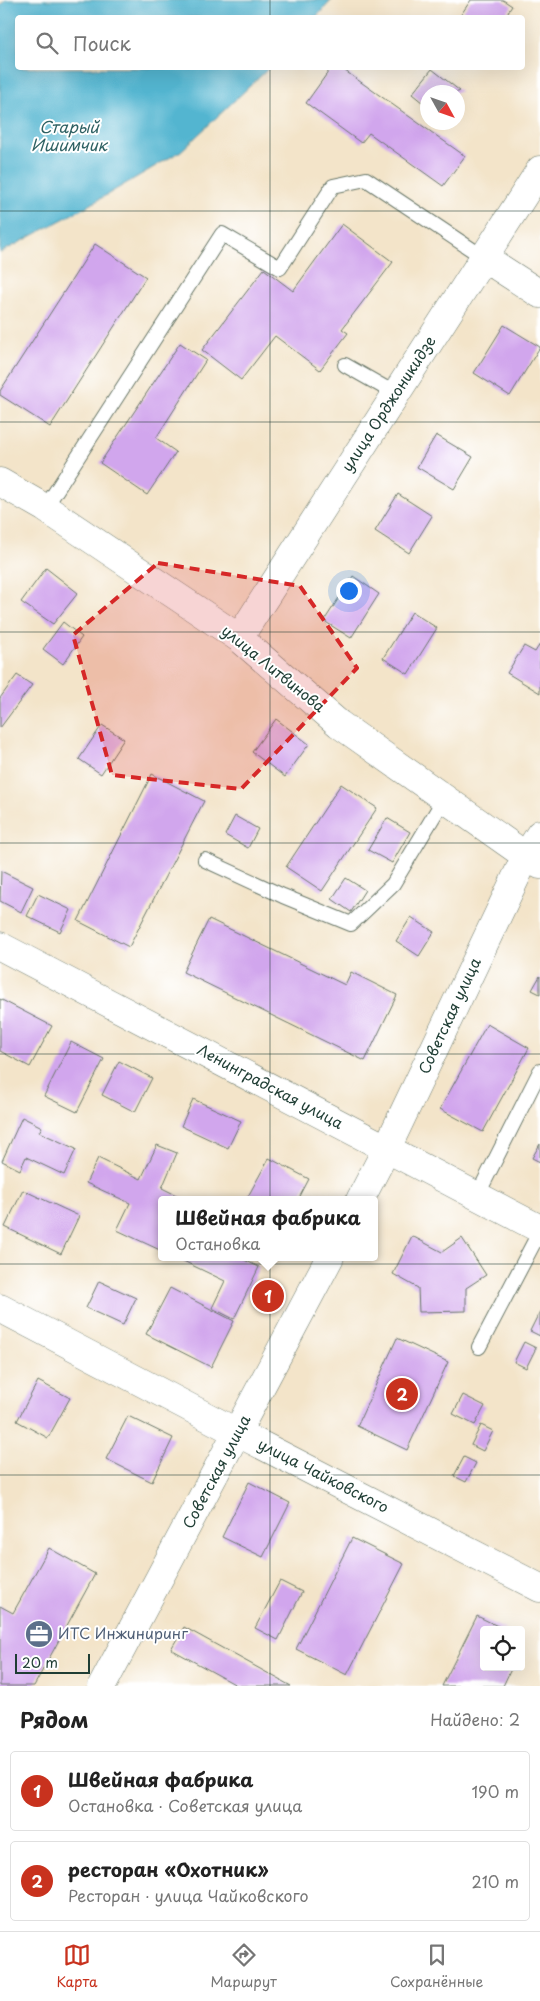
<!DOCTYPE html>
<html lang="ru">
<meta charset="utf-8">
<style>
:root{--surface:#fff;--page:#f2f2f2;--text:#222;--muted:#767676;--line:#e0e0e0;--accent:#c8321e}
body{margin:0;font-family:"Playpen Sans",sans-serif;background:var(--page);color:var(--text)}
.controls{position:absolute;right:15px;bottom:15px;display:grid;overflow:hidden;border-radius:5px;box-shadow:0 5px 20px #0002}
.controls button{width:45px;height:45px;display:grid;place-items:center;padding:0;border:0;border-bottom:1px solid var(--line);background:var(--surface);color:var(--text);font:25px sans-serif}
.compass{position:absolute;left:420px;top:85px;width:45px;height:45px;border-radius:50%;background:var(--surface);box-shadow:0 5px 20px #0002;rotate:130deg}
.scale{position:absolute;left:15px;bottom:12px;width:75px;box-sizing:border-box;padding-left:5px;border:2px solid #1f3d34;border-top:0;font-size:14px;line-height:18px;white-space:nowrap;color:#1f3d34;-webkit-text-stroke:4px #fff;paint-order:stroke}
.you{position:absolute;left:348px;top:590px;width:18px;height:18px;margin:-12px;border:4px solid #fff;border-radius:50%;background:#1a73e8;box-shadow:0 0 0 8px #1a73e833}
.badge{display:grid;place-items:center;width:32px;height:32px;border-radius:50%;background:var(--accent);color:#fff;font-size:16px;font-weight:700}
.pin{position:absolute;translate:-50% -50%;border:2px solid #fff;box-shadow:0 1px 5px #0006}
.popup{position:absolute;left:158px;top:1196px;width:220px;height:65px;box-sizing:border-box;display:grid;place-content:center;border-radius:5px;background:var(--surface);filter:drop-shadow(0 1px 4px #0005);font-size:16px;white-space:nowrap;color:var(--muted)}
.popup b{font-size:19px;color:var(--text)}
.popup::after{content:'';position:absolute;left:50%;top:100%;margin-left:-10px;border:10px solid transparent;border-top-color:var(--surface)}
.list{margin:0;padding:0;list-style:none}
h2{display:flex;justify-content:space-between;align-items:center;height:65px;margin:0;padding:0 20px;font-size:21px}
h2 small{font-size:16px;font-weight:400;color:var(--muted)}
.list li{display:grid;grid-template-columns:32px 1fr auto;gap:15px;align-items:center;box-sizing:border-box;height:80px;margin:0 10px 10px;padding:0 10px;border:1px solid var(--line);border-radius:5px}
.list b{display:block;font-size:19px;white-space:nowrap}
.list p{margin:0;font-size:16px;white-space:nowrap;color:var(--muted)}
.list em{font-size:16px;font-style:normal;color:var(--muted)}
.icon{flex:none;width:28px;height:28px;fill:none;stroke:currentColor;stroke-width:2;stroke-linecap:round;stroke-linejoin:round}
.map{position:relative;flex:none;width:540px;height:1686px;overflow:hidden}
.search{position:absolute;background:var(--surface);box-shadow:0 5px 20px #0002;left:15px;right:15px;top:15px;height:55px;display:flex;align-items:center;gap:12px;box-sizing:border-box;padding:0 18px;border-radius:5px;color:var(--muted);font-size:19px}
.sheet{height:245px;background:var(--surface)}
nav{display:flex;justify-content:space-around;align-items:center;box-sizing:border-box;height:70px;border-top:1px solid var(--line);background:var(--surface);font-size:14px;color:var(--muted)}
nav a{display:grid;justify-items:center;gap:2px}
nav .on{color:var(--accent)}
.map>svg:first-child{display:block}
.water{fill:#52b5d0;stroke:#387982}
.building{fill:#d1a6ed}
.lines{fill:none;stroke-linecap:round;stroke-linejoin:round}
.service-casing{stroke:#697768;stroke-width:16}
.minor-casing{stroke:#697768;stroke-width:29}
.secondary-casing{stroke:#697768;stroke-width:29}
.primary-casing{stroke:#697768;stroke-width:29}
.service{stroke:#fff;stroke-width:14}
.minor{stroke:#fff;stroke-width:28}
.secondary{stroke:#fff;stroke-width:28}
.primary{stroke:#fff;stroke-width:28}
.marked{fill:#d62828;fill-opacity:0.2;stroke:#d62828;stroke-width:4;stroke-dasharray:10 6;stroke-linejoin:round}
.grid{fill:none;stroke:#1f3d34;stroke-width:1;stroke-opacity:0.55}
.labels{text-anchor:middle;stroke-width:4;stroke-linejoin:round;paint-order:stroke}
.street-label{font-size:15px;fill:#1f3d34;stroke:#fff}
.service-label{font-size:15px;fill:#4e5e75;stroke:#fff;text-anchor:start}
.water-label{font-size:16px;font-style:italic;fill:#2e6163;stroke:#fff}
</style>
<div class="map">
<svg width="540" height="1686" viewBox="0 0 540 1686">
<rect width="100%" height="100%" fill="#fff"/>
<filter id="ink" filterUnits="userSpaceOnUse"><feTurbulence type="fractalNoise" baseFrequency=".02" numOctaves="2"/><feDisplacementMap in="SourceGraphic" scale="10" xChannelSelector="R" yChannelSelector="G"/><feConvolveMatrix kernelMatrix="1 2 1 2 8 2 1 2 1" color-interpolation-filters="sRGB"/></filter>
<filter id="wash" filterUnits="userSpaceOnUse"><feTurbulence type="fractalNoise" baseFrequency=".0096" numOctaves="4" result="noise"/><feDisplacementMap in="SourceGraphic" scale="20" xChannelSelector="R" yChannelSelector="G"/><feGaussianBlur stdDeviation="1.12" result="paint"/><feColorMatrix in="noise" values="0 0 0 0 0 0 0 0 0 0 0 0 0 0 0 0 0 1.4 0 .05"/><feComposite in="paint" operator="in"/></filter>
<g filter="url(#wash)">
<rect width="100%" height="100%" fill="#f3e4c9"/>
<polygon class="water" points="6,0 332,0 316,17 18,18 18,68 269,68 181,151 93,203 0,253 0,5"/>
<g id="blocks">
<g class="building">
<polygon points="471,0 503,0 512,6 504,18 463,18 460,16"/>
<polygon points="331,68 341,68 465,156 443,186 369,133 361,143 306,103"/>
<polygon points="432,69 460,91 458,92 428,92 428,107 412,94"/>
<polygon points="342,224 393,262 342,329 348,333 320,370 275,336 241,380 202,350 264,269 293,291"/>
<polygon points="95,244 146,277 50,427 0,395 0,391"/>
<polygon points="504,325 540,347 510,396 474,373"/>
<polygon points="180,343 206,360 156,438 176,452 147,495 100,463"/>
<polygon points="436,435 473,457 454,489 417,467"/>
<polygon points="398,494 432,516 409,553 375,531"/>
<polygon points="46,568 78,593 53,624 21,602"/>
<polygon points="353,576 379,594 351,638 324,621"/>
<polygon points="412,612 437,628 408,674 383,658"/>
<polygon points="63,622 82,637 63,664 43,649"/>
<polygon points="540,644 540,693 507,673 524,646 535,652"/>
<polygon points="17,675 32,685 0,728 0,698"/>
<polygon points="276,719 309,744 285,777 252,752"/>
<polygon points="102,725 124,739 101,774 79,759"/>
<polygon points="152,774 204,801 129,947 78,921"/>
<polygon points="341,784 377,808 322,891 286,867"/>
<polygon points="235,816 258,829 248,848 225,835"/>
<polygon points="387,818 410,832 392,863 368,850"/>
<polygon points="1,871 33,887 21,912 0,901"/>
<polygon points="346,878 365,890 351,912 332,899"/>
<polygon points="38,894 71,910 60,932 27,916"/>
<polygon points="411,917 434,932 419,956 396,941"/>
<polygon points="209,919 345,985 351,972 397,995 365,1061 183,972"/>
<polygon points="540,976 540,994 532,990"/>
<polygon points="0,999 52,1026 30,1067 0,1051"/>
<polygon points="487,1024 529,1048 483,1132 440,1109"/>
<polygon points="71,1042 104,1059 77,1112 44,1096"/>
<polygon points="119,1061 152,1078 135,1112 102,1095"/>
<polygon points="193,1099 241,1121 228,1148 181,1126"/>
<polygon points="22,1117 42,1127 39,1132 76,1149 64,1175 26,1157 20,1170 2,1161"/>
<polygon points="540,1144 540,1162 532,1158"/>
<polygon points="157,1145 177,1153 162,1188 186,1200 162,1200 162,1251 117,1230 130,1203 86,1183 98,1158 141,1179"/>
<polygon points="269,1158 309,1179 298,1200 246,1200"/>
<polygon points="23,1190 79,1216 61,1254 5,1227"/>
<polygon points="412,1236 442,1252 462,1238 486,1275 466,1288 466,1311 419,1312 418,1288 393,1274"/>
<polygon points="175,1257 238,1257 259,1267 234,1319 212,1308 225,1281"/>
<polygon points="99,1281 136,1298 123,1325 86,1308"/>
<polygon points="170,1288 234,1321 211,1367 146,1334"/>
<polygon points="540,1311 540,1336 530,1331"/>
<polygon points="397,1338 448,1362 407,1450 357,1426"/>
<polygon points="524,1342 536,1348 526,1368 514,1362"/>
<polygon points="38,1381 70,1398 48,1438 17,1421"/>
<polygon points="463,1395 485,1406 475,1425 453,1414"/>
<polygon points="128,1416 173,1438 152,1482 106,1459"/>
<polygon points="481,1425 493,1431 483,1451 471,1445"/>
<polygon points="464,1457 476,1463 466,1482 454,1476"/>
<polygon points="249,1482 290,1503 263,1557 222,1537"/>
<polygon points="352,1538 404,1564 347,1675 296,1649"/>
<polygon points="49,1548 95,1574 34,1686 0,1686 0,1606 13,1613"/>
<polygon points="280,1581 302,1592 278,1640 255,1628"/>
<polygon points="477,1616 506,1630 484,1630 484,1667 512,1667 503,1686 442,1686"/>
<polygon points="184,1627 291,1686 238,1686 171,1649"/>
</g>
</g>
</g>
<g filter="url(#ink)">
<use href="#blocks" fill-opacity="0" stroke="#697768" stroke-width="1"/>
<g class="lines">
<defs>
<g id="service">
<polyline points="345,365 396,394"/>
<polyline points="45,508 222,234 280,268 333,186 366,179 483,257"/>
<polyline points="205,860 283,896 351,924 393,884 444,799"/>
<polyline points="477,1196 540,1071"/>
<polyline points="479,1347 540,1231"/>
</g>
<g id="minor">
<polyline points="0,482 45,508 239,638"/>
<polyline points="540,834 526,856 540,865"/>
<polyline points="0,946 540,1229"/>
<polyline points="0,1308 238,1433 540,1588"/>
</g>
<polyline id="secondary" points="483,257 540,294"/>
<g id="primary">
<polyline points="360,1200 387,1148 526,856 339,724 239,638 540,170"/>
<polyline points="102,1686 330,1257"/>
</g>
</defs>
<use href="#service" class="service-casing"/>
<use href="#minor" class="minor-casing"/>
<use href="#secondary" class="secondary-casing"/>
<use href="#primary" class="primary-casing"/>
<use href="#service" class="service"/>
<use href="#minor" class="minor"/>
<use href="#secondary" class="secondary"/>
<use href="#primary" class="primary"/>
</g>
</g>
<path class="marked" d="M158,563L300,586L357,668L241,789L112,775L73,635Z"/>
<path class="grid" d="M270,0V18M270,68V1686M0,211H540M0,422H540M0,632H540M0,843H540M0,1054H540M0,1264H540M0,1475H540"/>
<defs>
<symbol id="office-disc" viewBox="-11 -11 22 22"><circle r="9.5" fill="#5c6f8a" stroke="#fff"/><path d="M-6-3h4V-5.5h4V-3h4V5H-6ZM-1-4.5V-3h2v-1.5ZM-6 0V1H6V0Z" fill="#fff"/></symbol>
</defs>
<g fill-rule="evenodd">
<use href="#office-disc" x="23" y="1618" width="32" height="32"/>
</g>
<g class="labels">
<g class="street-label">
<text transform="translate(389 404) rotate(-57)" y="5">улица Орджоникидзе</text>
<text transform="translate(273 669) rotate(39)" y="5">улица Литвинова</text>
<text transform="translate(450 1016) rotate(-65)" y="5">Советская улица</text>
<text transform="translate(270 1087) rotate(28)" y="5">Ленинградская улица</text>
<text transform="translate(217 1472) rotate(-62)" y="5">Советская улица</text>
<text transform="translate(323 1476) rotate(27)" y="5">улица Чайковского</text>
</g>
<g class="service-label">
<text x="58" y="1639">ИТС Инжиниринг</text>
</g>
<g class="water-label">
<text x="69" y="133">Старый<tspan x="69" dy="18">Ишимчик</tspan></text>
</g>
</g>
</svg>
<div class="controls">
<button><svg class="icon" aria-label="locate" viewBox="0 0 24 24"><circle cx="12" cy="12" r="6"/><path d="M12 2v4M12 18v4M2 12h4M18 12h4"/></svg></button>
</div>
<svg class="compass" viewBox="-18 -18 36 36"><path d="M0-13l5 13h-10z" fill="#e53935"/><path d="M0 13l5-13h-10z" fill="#767676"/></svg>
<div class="scale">20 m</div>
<div class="you"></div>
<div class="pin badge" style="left:268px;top:1296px">1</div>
<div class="popup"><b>Швейная фабрика</b>Остановка</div>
<div class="pin badge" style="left:402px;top:1394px">2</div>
<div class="search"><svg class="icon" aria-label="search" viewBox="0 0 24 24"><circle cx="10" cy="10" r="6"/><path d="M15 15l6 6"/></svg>Поиск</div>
</div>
<section class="sheet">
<h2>Рядом<small>Найдено: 2</small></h2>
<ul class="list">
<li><span class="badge">1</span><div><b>Швейная фабрика</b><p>Остановка · Советская улица</p></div><em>190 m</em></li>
<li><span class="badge">2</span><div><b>ресторан «Охотник»</b><p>Ресторан · улица Чайковского</p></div><em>210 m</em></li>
</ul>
</section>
<nav>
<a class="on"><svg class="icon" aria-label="map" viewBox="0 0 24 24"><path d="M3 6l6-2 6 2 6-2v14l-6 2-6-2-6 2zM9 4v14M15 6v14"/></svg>Карта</a>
<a><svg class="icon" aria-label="directions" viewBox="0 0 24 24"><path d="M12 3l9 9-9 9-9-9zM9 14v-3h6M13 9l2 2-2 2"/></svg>Маршрут</a>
<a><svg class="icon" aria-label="saved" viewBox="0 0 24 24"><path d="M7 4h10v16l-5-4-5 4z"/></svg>Сохранённые</a>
</nav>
